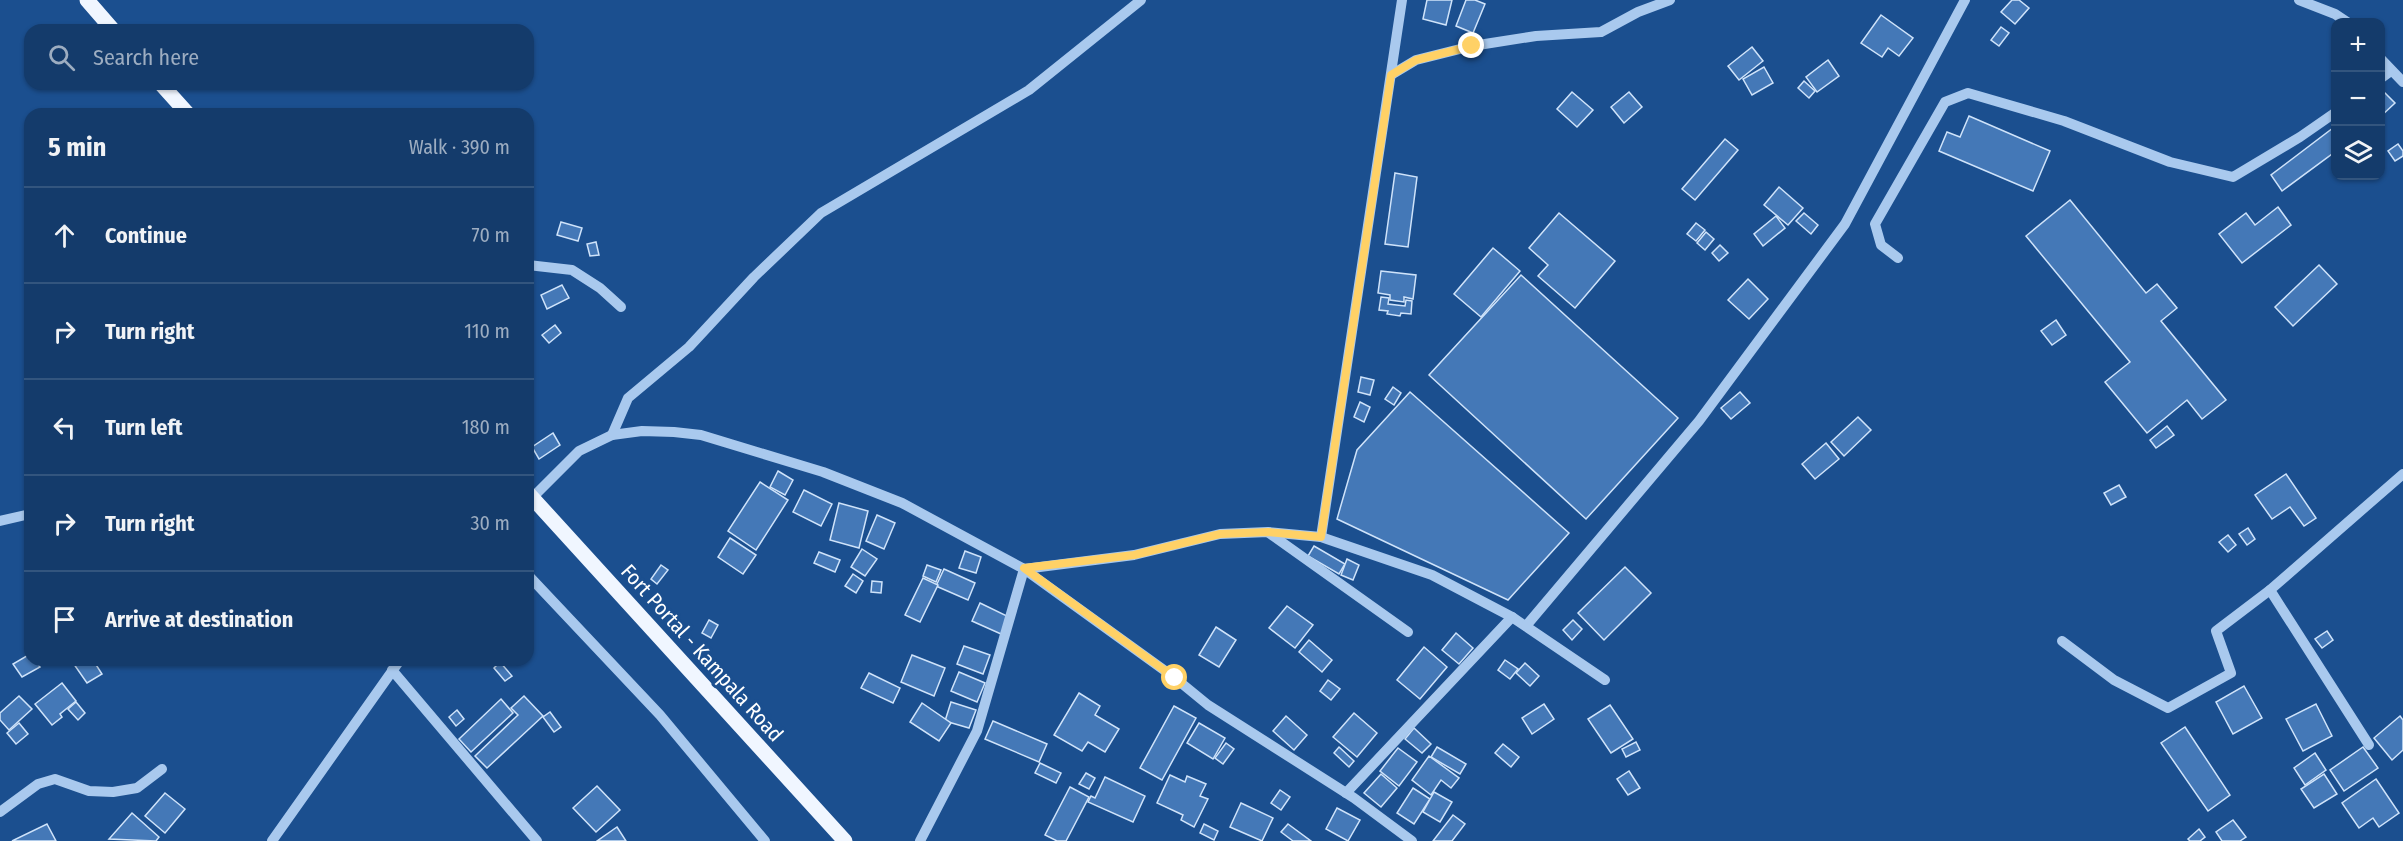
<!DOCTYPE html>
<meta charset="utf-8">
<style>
:root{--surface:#143b6b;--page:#1d4271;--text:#f1f3f6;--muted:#9dadc1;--line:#33557e}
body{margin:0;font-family:"Fira Sans Condensed",sans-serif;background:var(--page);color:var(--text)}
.controls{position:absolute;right:18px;top:18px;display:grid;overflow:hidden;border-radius:12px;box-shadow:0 2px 4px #0004}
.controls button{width:54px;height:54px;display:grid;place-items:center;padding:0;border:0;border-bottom:2px solid var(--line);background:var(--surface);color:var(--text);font:30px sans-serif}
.stop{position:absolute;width:18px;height:18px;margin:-14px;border:4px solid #ffd166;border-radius:50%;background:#fff}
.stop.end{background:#ffd166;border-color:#fff;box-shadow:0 2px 6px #0008}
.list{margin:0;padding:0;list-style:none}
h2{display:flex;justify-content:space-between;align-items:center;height:78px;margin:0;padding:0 24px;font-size:26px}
h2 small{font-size:20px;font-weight:400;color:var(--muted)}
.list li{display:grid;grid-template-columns:39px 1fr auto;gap:18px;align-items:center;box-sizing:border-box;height:96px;padding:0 24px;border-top:2px solid var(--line)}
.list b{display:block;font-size:22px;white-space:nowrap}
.list em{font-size:20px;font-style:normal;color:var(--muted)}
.icon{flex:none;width:33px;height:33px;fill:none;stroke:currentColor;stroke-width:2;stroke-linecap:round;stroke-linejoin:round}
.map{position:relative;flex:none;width:2403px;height:841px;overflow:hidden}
.search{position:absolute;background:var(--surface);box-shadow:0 2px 4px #0004;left:24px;top:24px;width:510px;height:66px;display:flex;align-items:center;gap:15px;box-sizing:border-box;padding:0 21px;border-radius:18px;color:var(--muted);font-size:22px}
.panel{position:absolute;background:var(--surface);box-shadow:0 2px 4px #0004;left:24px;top:108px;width:510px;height:558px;border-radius:18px}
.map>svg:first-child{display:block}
.building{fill:#4478b7;stroke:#cfe3fa;stroke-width:1.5}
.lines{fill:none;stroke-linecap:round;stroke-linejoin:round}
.minor{stroke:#a9c9ee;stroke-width:10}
.major{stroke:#f0f6ff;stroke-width:15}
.route{stroke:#ffd166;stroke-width:8}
.labels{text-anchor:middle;stroke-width:6;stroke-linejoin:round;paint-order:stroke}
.street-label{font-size:21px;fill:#fff;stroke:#1b4f8f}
</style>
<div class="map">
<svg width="2403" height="841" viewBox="0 0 2403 841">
<rect width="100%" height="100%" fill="#1b4f8f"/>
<g class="building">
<polygon points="1427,0 1452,0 1446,25 1423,19"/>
<polygon points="1466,0 1475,0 1485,4 1473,33 1456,26"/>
<polygon points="2012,0 2019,0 2029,8 2015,24 2001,12"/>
<polygon points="1881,15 1913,38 1899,56 1888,48 1882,57 1861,43"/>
<polygon points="2001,27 2009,33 1999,46 1991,40"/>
<polygon points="1752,47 1763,61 1739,80 1728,66"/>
<polygon points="1828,60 1839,76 1817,92 1806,77"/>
<polygon points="1764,67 1773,83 1752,95 1743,79"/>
<polygon points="1804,81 1815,91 1809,98 1798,88"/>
<polygon points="1572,92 1593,110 1577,127 1557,109"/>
<polygon points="1629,92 1642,107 1624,123 1611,107"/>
<polygon points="2384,92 2395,103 2380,117 2380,95"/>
<polygon points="1969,116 2050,151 2033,191 1939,151 1947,132 1960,137"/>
<polygon points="2333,128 2336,131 2336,151 2282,191 2271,175"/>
<polygon points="1725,139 1738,150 1695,200 1682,189"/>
<polygon points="2398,144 2403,151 2403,156 2395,161 2388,151"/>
<polygon points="1395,173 1417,177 1408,247 1385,244"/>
<polygon points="1779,187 1803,208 1788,225 1764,205"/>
<polygon points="2070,200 2146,293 2157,284 2177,308 2161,321 2226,400 2202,419 2187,400 2147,433 2105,382 2130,362 2026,236"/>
<polygon points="2278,207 2291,225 2242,263 2219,234 2246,213 2255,225"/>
<polygon points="1559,213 1615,261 1575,308 1538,276 1548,265 1529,248"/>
<polygon points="1804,213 1818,225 1811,234 1796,221"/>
<polygon points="1776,216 1785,228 1763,246 1754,234"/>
<polygon points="561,222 582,228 578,241 557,235"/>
<polygon points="1696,223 1705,230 1696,241 1687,234"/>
<polygon points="1706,232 1714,239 1705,250 1697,243"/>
<polygon points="596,242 599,255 590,256 587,244"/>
<polygon points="1720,245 1728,253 1719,261 1712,253"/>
<polygon points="1493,248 1520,271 1481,317 1454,294"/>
<polygon points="2319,265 2337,284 2293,326 2275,307"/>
<polygon points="1381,271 1416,275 1413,299 1404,297 1404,302 1390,300 1390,295 1378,293"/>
<polygon points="1521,275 1678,418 1586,519 1429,375"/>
<polygon points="1748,279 1768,299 1749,319 1728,300"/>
<polygon points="562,285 569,298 547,309 541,295"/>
<polygon points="1381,297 1389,298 1388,304 1405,306 1406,300 1412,301 1411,314 1401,313 1400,316 1387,314 1388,311 1379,310"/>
<polygon points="2056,320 2066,335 2052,345 2041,331"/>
<polygon points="555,325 561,333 549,343 542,335"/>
<polygon points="1361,377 1374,380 1370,395 1358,392"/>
<polygon points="1393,387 1401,393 1394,405 1385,399"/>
<polygon points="1410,392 1569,533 1508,600 1337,519 1357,450"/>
<polygon points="1740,392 1750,403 1731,419 1721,408"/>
<polygon points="1360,402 1370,407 1364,422 1354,417"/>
<polygon points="1858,417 1871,430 1844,456 1831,442"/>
<polygon points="2167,426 2174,435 2156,448 2150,440"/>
<polygon points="553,433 560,445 539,459 532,447"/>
<polygon points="1826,443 1839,459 1815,479 1802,464"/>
<polygon points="778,471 793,480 785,495 770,487"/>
<polygon points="2286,474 2316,518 2304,526 2290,507 2272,519 2255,495"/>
<polygon points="760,482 788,500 756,550 728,531"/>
<polygon points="2119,485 2126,497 2111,505 2104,493"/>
<polygon points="804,490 832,504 821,526 793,512"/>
<polygon points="839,503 868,511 859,548 830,540"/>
<polygon points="877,515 895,523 884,549 866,541"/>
<polygon points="2248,528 2255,539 2247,545 2239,534"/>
<polygon points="2228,535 2236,545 2228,552 2219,542"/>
<polygon points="730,538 756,555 743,574 718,557"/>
<polygon points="1314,546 1345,564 1339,574 1308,556"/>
<polygon points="862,549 877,559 865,576 851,567"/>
<polygon points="965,551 981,557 976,573 959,568"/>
<polygon points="819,552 840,560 835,572 814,563"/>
<polygon points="1347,559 1359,565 1353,580 1341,575"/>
<polygon points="661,565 668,570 657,584 651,579"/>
<polygon points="927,565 941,570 936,582 923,576"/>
<polygon points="1625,567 1651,593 1604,640 1578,613"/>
<polygon points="944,569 975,583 968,600 936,586"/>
<polygon points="853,574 863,581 856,593 845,586"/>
<polygon points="923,578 938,585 920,622 905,615"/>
<polygon points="872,581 882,582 881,593 871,592"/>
<polygon points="980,603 1009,617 1001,634 972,621"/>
<polygon points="1287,606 1313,625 1295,648 1269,628"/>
<polygon points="709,620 718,625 711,638 702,633"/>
<polygon points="1573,620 1582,629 1572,640 1563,630"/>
<polygon points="1216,627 1236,640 1219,667 1199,655"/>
<polygon points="2327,631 2333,640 2322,648 2315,639"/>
<polygon points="1456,633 1473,648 1459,664 1442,650"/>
<polygon points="1309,640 1332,660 1322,672 1299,652"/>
<polygon points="964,646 990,655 983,674 957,664"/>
<polygon points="1424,647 1447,667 1420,699 1397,680"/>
<polygon points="30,654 30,660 35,660 40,667 22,677 13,664"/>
<polygon points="912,655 945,668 934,696 901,682"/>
<polygon points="71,660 93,660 102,674 87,683"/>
<polygon points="1505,660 1518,669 1510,679 1498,670"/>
<polygon points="500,662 512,676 505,681 494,668"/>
<polygon points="1525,663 1539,676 1530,686 1516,673"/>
<polygon points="959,672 985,683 977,702 951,691"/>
<polygon points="869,673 900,688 893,703 861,688"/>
<polygon points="1328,680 1340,689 1331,700 1320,691"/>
<polygon points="62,683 76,701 60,714 62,717 52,725 35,704"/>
<polygon points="2244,686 2262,718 2233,734 2216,702"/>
<polygon points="1079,693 1100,706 1095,715 1119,729 1105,752 1088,742 1082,751 1054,735"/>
<polygon points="19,696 32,709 9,730 0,720 0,713"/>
<polygon points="524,696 543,716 487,768 475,756 518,715 511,708"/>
<polygon points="501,699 513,713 471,752 459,739"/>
<polygon points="76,702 85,713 78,720 68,709"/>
<polygon points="951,702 976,710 969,728 945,721"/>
<polygon points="922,703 951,723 939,741 910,722"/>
<polygon points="1544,704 1554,719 1532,734 1522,718"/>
<polygon points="2316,704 2332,736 2303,751 2286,719"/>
<polygon points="1610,705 1633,739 1611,753 1588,719"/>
<polygon points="1174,706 1196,718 1162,780 1140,768"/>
<polygon points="457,710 464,719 456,726 449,717"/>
<polygon points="550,712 561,727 554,732 543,717"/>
<polygon points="1354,713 1377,733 1357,757 1333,737"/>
<polygon points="1286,716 1307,735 1294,750 1273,731"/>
<polygon points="2400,716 2403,720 2403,750 2392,760 2374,738"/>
<polygon points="993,721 1047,744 1039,762 985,739"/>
<polygon points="19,723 28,734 16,744 7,733"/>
<polygon points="1199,723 1225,738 1213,759 1187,743"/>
<polygon points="2185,727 2230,795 2208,811 2161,743"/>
<polygon points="1414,728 1431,744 1422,753 1405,739"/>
<polygon points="1636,742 1640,750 1626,757 1622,749"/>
<polygon points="1226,743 1234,749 1223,764 1215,758"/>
<polygon points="1503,744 1519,757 1511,767 1495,753"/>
<polygon points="1339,747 1354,761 1349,767 1334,753"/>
<polygon points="1437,747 1466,764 1460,774 1431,757"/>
<polygon points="2363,747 2378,768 2344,791 2330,770"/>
<polygon points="1398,748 1417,762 1399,786 1380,771"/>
<polygon points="2315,753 2326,770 2305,785 2294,768"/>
<polygon points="1429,756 1459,778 1451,788 1441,780 1431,795 1412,780"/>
<polygon points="1040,763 1061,773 1056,783 1035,773"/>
<polygon points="1629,771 1640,788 1628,795 1617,779"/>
<polygon points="1086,773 1095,778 1089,789 1079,784"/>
<polygon points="1381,774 1397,788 1381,807 1364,793"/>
<polygon points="2324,774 2337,794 2314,808 2301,789"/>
<polygon points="1170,775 1185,782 1187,776 1206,784 1200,796 1208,799 1194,827 1181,820 1183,815 1157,803"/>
<polygon points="1105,777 1145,796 1133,822 1088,802 1091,796 1095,798"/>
<polygon points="2376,779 2399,813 2379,827 2373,818 2359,828 2342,803"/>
<polygon points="597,786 620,810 596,832 573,808"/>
<polygon points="1070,787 1089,797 1066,841 1057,841 1045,835"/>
<polygon points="1413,788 1430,799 1414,824 1397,813"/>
<polygon points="1280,790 1290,797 1281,810 1271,803"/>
<polygon points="1434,792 1452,802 1440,822 1423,812"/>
<polygon points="165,793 185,809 165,833 145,816"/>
<polygon points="1241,803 1273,818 1262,841 1230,827"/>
<polygon points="1337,808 1360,820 1348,841 1326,829"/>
<polygon points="132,813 159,837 156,841 109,839"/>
<polygon points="1453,815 1465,824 1452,841 1433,841"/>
<polygon points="2233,820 2246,837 2240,841 2222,841 2216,832"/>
<polygon points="47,824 56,841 12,841"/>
<polygon points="1204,824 1218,831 1214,840 1200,833"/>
<polygon points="1288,824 1311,841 1293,841 1281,832"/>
<polygon points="617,827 626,841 597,841"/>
<polygon points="2199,829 2205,837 2200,841 2190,841 2188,839"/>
</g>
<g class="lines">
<g class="minor">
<polyline points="2299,0 2335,14 2347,22"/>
<polyline points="2380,58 2403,82"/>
<polyline points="1391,75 1416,60 1472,46 1536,36 1601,32 1638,12 1670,0"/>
<polyline points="2380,79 2391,71"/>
<polyline points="1898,258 1881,245 1875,224 1945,102 1968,93 2064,121 2170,162 2233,177 2300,137 2336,112"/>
<polyline points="528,265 572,270 600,288 621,307"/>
<polyline points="612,435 628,398 689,347 754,277 821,213 1029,90 1141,0"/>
<polyline points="532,498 579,451 612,435 642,431 674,432 701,435 823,472 902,503 1024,569 1134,555 1220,534 1268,532 1321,537 1432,575 1512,617 1605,680"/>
<polyline points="0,521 30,514"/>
<polyline points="1269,533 1408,632"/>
<polyline points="1321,537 1402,0"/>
<polyline points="528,575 660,715 765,841"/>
<polyline points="1526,626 1699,421 1845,224 1965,0"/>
<polyline points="2062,641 2114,680 2168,708 2231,673 2216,631 2270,590"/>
<polyline points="392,670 537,841"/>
<polyline points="2369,745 2270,590 2403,474"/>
<polyline points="1346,793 1512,617"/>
<polyline points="0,812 38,784 55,779 89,791 113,792 137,788 162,769"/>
<polyline points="272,841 400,660"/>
<polyline points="920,841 977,731 1024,569 1175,678 1208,705 1354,798 1412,841"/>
</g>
<g class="major">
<polyline points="87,0 113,30"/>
<polyline points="161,84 188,114"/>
<polyline points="528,493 845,841"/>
</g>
</g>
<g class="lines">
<polyline class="route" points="1175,678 1024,568 1134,555 1220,534 1268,532 1321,537 1391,75 1416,60 1472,46"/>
</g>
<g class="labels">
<g class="street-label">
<text transform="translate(702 653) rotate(48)" y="7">Fort Portal - Kampala Road</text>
</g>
</g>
</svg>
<div class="controls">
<button>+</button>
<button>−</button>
<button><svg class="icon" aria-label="layers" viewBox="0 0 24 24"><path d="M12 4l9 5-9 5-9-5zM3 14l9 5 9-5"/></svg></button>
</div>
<div class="stop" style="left:1175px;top:678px"></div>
<div class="stop end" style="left:1472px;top:46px"></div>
<div class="search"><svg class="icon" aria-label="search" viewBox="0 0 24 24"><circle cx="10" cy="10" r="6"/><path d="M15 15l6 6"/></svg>Search here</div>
<section class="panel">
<h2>5 min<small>Walk · 390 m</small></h2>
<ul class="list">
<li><svg class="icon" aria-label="ahead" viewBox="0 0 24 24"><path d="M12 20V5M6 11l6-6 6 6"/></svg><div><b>Continue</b></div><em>70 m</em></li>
<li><svg class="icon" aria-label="right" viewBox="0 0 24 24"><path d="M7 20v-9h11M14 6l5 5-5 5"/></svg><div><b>Turn right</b></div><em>110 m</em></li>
<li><svg class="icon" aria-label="left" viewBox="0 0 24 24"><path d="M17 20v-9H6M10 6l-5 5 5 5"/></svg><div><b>Turn left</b></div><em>180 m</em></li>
<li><svg class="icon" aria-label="right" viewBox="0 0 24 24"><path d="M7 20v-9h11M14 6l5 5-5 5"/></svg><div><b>Turn right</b></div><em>30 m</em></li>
<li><svg class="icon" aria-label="arrive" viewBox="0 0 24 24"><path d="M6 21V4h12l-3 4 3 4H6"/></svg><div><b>Arrive at destination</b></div></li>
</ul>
</section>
</div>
